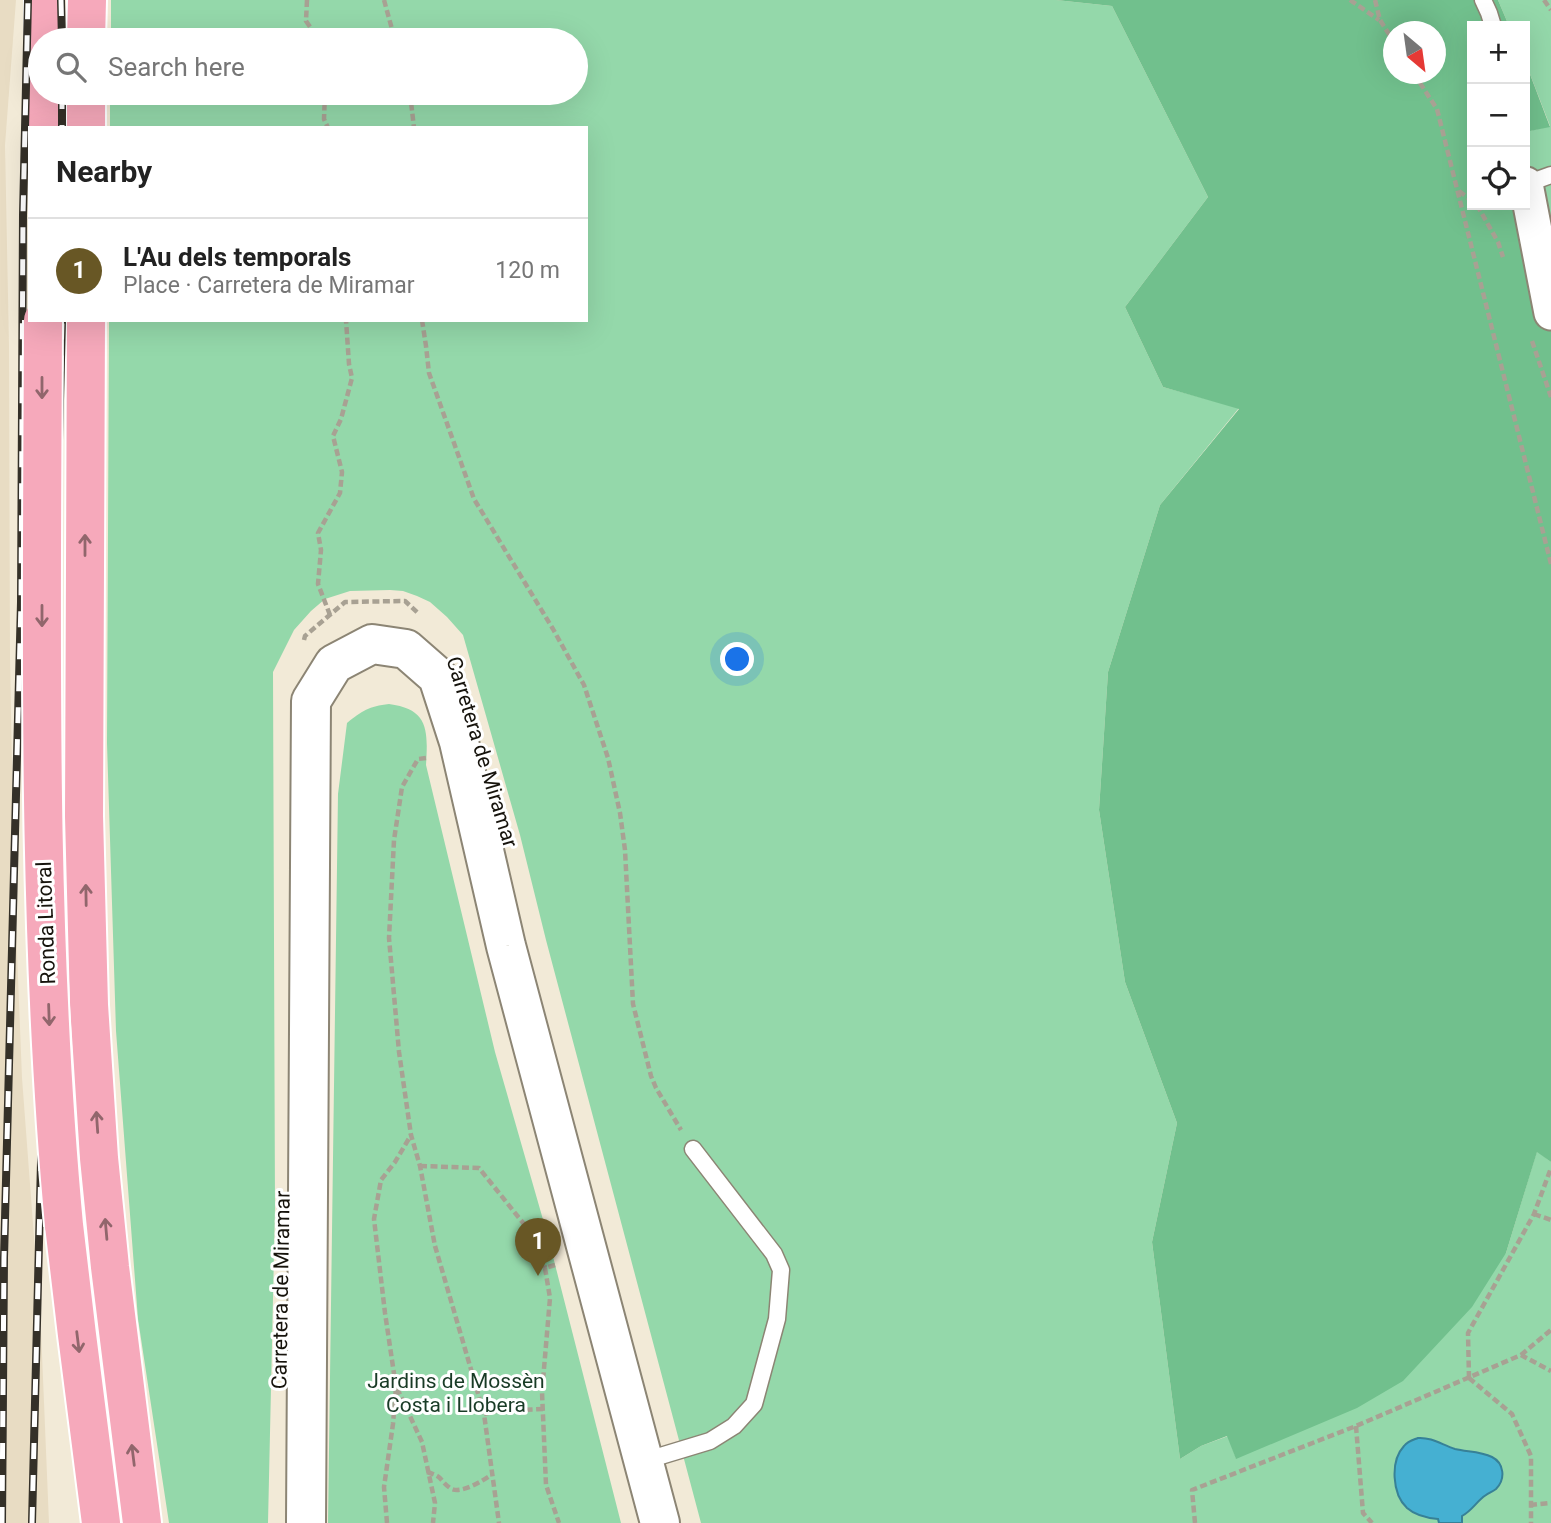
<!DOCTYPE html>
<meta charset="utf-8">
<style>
:root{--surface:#fff;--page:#f2f2f2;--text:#222;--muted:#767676;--line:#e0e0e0;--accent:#685725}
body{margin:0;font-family:Roboto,sans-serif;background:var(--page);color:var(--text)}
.controls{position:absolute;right:21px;top:21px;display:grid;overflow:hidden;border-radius:0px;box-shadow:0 7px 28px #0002}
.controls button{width:63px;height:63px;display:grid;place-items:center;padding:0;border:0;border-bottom:2px solid var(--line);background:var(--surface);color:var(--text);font:35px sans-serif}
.compass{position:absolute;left:1383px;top:21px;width:63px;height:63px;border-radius:50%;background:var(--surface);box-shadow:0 7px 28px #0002;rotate:151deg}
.you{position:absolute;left:738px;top:660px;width:24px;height:24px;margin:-18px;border:5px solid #fff;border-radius:50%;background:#1a73e8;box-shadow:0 0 0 10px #1a73e833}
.badge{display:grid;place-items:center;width:46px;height:46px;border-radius:50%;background:var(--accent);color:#fff;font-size:23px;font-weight:700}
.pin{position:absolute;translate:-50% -58px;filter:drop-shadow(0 2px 4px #0008)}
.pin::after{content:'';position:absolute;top:37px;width:24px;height:21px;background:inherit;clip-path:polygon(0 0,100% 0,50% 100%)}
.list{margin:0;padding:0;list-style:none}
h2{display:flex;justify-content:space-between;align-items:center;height:91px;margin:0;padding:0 28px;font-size:30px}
h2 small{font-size:23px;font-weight:400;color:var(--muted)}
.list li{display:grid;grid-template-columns:46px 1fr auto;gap:21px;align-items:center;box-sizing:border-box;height:105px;padding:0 28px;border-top:2px solid var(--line)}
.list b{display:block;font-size:26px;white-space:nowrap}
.list p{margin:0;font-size:23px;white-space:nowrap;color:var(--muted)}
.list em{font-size:23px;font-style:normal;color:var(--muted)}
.icon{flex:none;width:38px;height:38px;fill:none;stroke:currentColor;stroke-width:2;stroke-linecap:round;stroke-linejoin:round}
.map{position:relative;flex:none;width:1551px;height:1523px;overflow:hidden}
.search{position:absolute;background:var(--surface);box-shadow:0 7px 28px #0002;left:28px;top:28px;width:560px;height:77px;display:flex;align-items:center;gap:18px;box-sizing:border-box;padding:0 24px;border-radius:38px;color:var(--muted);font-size:26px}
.panel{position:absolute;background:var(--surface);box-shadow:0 7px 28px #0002;left:28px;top:126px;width:560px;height:196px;border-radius:0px}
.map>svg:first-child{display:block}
.built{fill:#e8dcc3}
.green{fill:#94d8aa}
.forest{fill:#71c08d;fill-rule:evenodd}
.water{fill:#45b0d2;stroke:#378197;stroke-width:2}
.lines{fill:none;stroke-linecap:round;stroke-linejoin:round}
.lane-casing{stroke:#8c8574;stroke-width:19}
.street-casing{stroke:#8c8574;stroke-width:37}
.secondary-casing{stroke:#8c8574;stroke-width:42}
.highway-casing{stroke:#fff;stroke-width:42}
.path{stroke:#a8a193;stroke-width:4.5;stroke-dasharray:7 3.5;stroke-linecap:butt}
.lane{stroke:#fff;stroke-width:16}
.street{stroke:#fff;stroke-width:33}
.secondary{stroke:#fff;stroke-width:38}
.highway{stroke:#f6a9bb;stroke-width:38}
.rail-casing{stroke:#343028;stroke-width:8}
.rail{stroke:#fff;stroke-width:5;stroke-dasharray:16;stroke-linecap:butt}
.highway-bridge-casing{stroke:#fff;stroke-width:42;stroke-linecap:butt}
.highway-bridge{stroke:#f6a9bb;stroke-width:38}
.oneway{stroke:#91666c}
.labels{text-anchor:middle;stroke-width:6;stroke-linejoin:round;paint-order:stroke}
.street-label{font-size:21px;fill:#16130c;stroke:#fff}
.park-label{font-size:21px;fill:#193b26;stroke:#fff}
</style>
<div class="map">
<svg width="1551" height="1523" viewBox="0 0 1551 1523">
<rect width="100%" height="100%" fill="#f2ead7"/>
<polygon class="built" points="0,0 16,0 5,145 9,346 10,658 14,876 22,1078 41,1330 49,1523 0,1523"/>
<g class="green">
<polygon points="111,0 1056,0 1112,6 1208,197 1125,307 1163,387 1239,408 1160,505 1108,672 1099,810 1125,982 1177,1123 1152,1242 1180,1459 1201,1446 1228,1436 1236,1458 1506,1253 1537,1151 1551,1162 1551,1523 701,1523 546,940 520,835 463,635 447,617 430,602 417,596 403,591 390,590 350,591 325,599 311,611 294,630 273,672 275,1208 268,1523 169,1523 138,1319 116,1031 107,743 109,320 586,320 586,128 110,128 110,93 576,93 576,40 111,40"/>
<polygon points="1498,0 1551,0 1551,313 1525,174 1525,132 1550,126 1525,61 1525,26 1509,26"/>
<path d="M389,704C429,709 428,731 426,765L495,1052L548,1237L621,1523H328L338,794L347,723C362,711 369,706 389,704Z"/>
</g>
<g class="forest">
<path d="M1056,0H1498L1509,26H1472V205H1525L1551,313V1162L1537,1152L1506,1253L1472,1307L1403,1381L1357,1408L1236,1459L1227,1436L1201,1446L1180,1459L1152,1242L1177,1123L1125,982L1099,810L1108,672L1160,505L1239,409L1163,387L1125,307L1208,197L1112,6ZM1394,32H1436V74H1394Z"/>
<polygon points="1525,61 1550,127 1525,132"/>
</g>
<path class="water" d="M1418,1438C1432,1437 1442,1445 1455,1449C1467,1452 1480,1451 1492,1457C1504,1463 1506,1479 1496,1489C1492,1492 1486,1494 1482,1498C1475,1504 1471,1511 1462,1516V1523H1439L1438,1519C1427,1518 1416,1516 1407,1508C1392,1494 1390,1461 1404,1446C1408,1441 1413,1440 1418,1438Z"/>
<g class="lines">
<defs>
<g id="lane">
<polyline points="1483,0 1489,13 1493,26"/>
<polyline points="1526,182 1526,184 1551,175"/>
<polyline points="644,1461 710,1441 734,1426 754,1404 777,1319 781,1270 774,1254 693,1149"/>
</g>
<polyline id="street" points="1526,184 1551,313"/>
<polyline id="secondary" points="306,1523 311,701 334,664 372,644 406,649 438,677 459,742 506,946 660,1523"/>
<g id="highway">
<polyline points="44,40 44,0"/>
<polyline points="86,40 87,0"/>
<polyline points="43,128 44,93"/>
<polyline points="86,128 86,93"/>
<polyline points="86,320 84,816 89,1005 99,1158 110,1267 142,1523"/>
<polyline points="64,1225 77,1335 101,1523"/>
</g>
</defs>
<use href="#lane" class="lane-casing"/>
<use href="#street" class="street-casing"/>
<use href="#secondary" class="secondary-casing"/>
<use href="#highway" class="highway-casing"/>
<g class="path">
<polyline points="307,0 306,21 319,40"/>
<polyline points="384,0 395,40"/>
<polyline points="1350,0 1379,20"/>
<polyline points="1375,0 1380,20 1394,42"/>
<polyline points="1544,0 1551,10"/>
<polyline points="1414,74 1437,109 1551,564"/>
<polyline points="325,93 324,119 328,128"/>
<polyline points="410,93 414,128"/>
<polyline points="1459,191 1472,201"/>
<polyline points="1477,205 1498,242 1503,257"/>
<polyline points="422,320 426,346 429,373 474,499 553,629 584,685 608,758 620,813 625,850 633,1004 651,1076 656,1088 681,1130"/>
<polyline points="1532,341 1551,397"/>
<polyline points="330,615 318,584 321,550 318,533 340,493 342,472 333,436 341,419 352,378 349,364 346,320"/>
<polyline points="304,640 305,636 345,602 405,601 418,613"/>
<polyline points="426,758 418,759 402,787 394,840 389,938 399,1052 411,1135 420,1166 435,1246 484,1414 499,1523"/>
<polyline points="420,1166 479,1168 540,1244 545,1268"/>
<polyline points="1534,1214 1551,1220"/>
<polyline points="555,1265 545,1268 550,1298 542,1392 546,1485 559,1523"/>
<polyline points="1521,1355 1551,1330"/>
<polyline points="1469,1378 1468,1333 1534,1214 1551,1168"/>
<polyline points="1469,1378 1512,1414 1531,1456 1531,1523"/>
<polyline points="397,1388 422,1442 435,1503 433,1523"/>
<polyline points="484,1414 496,1411 543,1409"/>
<polyline points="1356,1426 1363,1513 1372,1523"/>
<path d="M427,1472C444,1477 438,1479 450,1488C460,1495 482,1481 491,1475"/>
<polyline points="1530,1505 1551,1503"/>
<polyline points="387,1523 384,1487 393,1424 396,1387 385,1313 374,1219 381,1180 395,1162 411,1135"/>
<polyline points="1195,1523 1192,1490 1356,1426 1521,1355 1551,1371"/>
</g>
<use href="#lane" class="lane"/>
<use href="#street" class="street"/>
<use href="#secondary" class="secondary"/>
<use href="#highway" class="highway"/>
<defs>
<g id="rail">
<polyline points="61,0 62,40"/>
<polyline points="62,93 62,128"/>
<polyline points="2,1523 4,1258 21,602 23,215 28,0"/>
<polyline points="32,1523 62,320"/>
</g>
</defs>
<use href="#rail" class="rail-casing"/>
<use href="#rail" class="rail"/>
<defs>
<path id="highway-bridge" d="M43,320C42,622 36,925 64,1225"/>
</defs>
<use href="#highway-bridge" class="highway-bridge-casing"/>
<use href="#highway-bridge" class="highway-bridge"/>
</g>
<defs><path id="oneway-shaft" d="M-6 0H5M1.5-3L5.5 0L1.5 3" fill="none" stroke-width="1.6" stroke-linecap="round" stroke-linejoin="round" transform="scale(1.75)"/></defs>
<g class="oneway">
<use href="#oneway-shaft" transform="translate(42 388) rotate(90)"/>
<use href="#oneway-shaft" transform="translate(85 545) rotate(-90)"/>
<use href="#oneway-shaft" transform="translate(42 616) rotate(90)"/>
<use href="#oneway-shaft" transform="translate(86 895) rotate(-91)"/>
<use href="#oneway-shaft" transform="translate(49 1015) rotate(88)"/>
<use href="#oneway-shaft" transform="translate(97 1122) rotate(-94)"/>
<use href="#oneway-shaft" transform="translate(106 1229) rotate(-95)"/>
<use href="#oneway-shaft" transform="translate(78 1342) rotate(83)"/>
<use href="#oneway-shaft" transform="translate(133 1455) rotate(-97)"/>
</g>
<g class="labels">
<g class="street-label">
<text transform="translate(482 752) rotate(73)" y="7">Carretera de Miramar</text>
<text transform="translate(46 923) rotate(-92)" y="7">Ronda Litoral</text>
<text transform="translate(281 1290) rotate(-89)" y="7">Carretera de Miramar</text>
</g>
<g class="park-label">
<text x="456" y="1388">Jardins de Mossèn<tspan x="456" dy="24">Costa i Llobera</tspan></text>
</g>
</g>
</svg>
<div class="controls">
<button>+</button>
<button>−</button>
<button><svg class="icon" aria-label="locate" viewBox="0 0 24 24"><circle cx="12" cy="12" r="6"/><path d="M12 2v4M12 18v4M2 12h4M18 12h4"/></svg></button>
</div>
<svg class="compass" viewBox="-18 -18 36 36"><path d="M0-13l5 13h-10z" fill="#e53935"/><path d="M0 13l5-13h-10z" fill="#767676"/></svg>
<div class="you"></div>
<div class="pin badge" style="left:538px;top:1276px">1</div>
<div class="search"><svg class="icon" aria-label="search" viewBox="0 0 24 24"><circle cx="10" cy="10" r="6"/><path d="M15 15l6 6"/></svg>Search here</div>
<section class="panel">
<h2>Nearby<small></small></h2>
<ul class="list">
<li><span class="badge">1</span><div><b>L'Au dels temporals</b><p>Place · Carretera de Miramar</p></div><em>120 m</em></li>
</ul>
</section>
</div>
